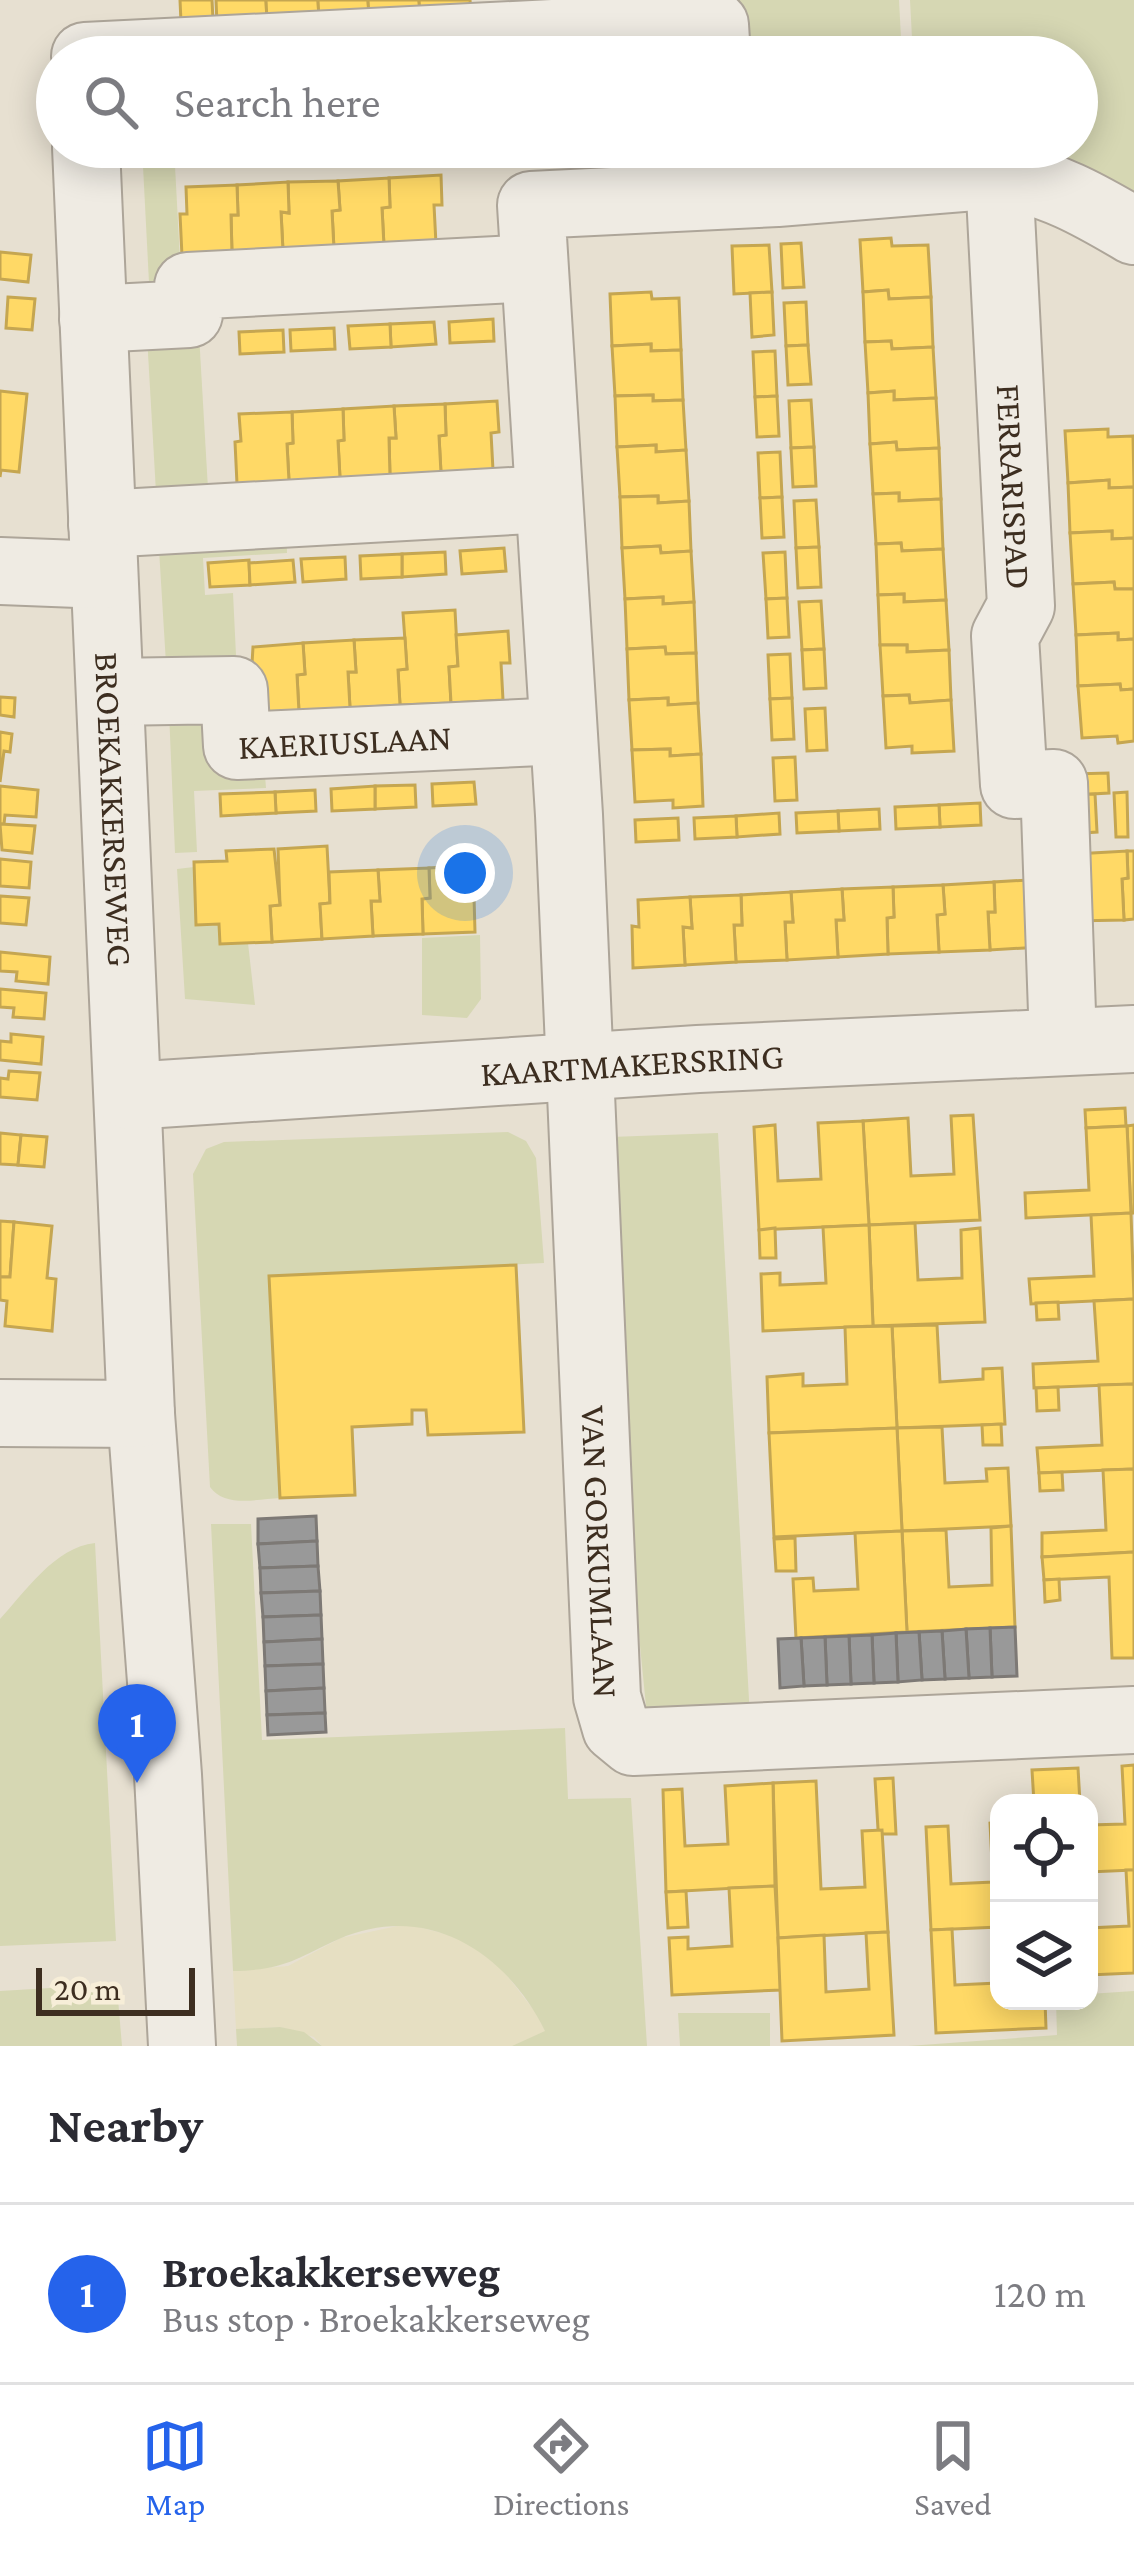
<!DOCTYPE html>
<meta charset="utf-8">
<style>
:root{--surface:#fff;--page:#f2f2f3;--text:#2b2b33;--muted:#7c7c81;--line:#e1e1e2;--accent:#2563eb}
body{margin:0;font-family:"Crimson Pro",serif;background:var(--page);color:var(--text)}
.controls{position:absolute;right:36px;bottom:36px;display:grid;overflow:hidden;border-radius:24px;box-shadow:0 6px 30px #0003}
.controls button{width:108px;height:108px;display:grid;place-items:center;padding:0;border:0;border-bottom:3px solid var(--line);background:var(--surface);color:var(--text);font:60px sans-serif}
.scale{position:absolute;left:36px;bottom:30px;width:159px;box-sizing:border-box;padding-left:12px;border:6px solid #3d2e20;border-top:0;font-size:33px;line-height:42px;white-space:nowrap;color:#3d2e20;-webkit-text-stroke:9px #f7eed8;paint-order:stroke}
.you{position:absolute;left:465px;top:873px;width:42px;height:42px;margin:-30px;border:9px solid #fff;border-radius:50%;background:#1a73e8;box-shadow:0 0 0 18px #1a73e833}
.badge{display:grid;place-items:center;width:78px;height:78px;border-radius:50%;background:var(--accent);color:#fff;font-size:39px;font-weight:700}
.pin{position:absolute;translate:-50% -99px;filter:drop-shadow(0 3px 6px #0008)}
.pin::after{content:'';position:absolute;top:63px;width:42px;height:36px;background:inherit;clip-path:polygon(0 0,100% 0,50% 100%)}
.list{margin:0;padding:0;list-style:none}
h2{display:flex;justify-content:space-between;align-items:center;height:156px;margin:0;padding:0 48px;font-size:51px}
h2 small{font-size:39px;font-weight:400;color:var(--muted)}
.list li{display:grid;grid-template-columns:78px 1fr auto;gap:36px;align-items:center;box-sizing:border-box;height:180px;padding:0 48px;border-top:3px solid var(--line)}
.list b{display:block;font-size:45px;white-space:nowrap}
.list p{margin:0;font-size:39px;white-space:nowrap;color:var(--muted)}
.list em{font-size:39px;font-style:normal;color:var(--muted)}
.icon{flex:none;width:66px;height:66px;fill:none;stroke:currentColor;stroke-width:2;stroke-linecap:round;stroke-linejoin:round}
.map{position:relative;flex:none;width:1134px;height:2046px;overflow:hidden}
.search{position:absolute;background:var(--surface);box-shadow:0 6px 30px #0003;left:36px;right:36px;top:36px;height:132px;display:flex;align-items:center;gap:30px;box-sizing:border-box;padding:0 42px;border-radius:66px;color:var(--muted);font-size:45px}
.sheet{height:336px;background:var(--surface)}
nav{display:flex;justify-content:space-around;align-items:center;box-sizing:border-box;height:168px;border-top:3px solid var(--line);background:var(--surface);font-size:33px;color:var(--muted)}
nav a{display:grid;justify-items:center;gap:6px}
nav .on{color:var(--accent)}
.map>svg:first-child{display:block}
.farmland{fill:#e6dfc2}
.green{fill:#d6d7b3}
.homes{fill:#ffd966;stroke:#c5a651;stroke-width:3}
.industry{fill:#999;stroke:#7d7975;stroke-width:3}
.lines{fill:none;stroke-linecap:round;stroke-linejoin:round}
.minor-casing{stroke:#ada599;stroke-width:70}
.minor{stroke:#efebe3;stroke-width:66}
.labels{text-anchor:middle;stroke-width:12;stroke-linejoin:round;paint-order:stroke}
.street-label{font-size:36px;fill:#3d2e20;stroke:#f7eed8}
</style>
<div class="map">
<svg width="1134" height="2046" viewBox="0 0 1134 2046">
<rect width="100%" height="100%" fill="#e7e0d1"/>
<polygon class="farmland" points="407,1924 464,1939 502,1969 535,2012 554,2046 322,2046 314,2037 280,2027 236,2029 233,1971 288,1966 341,1938"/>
<g class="green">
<polygon points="730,0 899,0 902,57 734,57"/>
<polygon points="910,0 1134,0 1134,199 931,150 1077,147 1077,57 913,57"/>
<polygon points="142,147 174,147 182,297 150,302"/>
<polygon points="738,147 908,147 908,149 739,160"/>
<polygon points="199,334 209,506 157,510 147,336"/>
<polygon points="286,526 287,553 203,558 205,595 233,593 237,676 167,680 158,533"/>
<polygon points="181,699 264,763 266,788 194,791 197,852 175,853 169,712"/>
<polygon points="194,867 197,924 219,924 220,944 248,943 255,1005 185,999 177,869"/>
<polygon points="480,935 481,999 467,1018 422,1015 422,938"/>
<path d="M508,1132L526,1141L536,1158L544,1263L270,1276L280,1498C257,1499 225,1508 210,1487L193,1174L206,1149L224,1142Z"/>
<polygon points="718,1133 750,1718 653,1719 646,1706 633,1576 611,1137"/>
<path d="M211,1524H251L262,1740L565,1728L568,1799L631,1798L647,2046H512L545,2031C506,1951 426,1901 339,1939C295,1959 285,1970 233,1971Z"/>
<path d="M95,1543L116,1941L0,1946V1619C25,1592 55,1547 95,1543Z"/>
<polygon points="67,1987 117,1987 122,2046 0,2046 0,1991"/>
<polygon points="1134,1991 1134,2046 908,2046 1057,2035 1056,2001 1089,2001 1089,1994"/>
<polygon points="678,2013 770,2013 770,2046 680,2046"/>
<polygon points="280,2027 304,2032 322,2046 237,2046 236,2029"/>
</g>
<g class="homes">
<polygon points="180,0 212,0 213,20 181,22"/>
<polygon points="216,0 266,0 267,21 217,24"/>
<polygon points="266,0 318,0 319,19 267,21"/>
<polygon points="318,0 368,0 369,16 319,19"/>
<polygon points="368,0 419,0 420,14 369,16"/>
<polygon points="419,0 470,0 471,11 420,14"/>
<polygon points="441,175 442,205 434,205 436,244 384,246 382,208 390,207 389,178"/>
<polygon points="389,178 390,207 382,208 384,246 334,249 332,211 340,210 338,181"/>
<polygon points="338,181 340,210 332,211 334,249 283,251 281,212 289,213 288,182"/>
<polygon points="288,182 289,213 281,212 283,251 232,254 231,215 238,215 237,185"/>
<polygon points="237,185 238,215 231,215 232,254 182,256 180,214 187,214 186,187"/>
<polygon points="891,238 892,246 928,245 931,297 889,299 888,290 863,292 860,240"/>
<polygon points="801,243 804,287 783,288 781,244"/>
<polygon points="769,245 772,292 734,294 732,246"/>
<polygon points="0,252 31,255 28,282 0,279"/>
<polygon points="888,290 889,299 931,297 933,347 892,349 891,341 865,342 863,292"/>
<polygon points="651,292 652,299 679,298 681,350 651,351 651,344 612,346 610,294"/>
<polygon points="772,292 774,335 752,337 750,293"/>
<polygon points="8,297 35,299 32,330 6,328"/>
<polygon points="806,302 808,345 786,346 784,303"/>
<polygon points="493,319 494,341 450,343 449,322"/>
<polygon points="434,322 436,344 391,347 390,324"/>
<polygon points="390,324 391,347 350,349 348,326"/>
<polygon points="334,328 335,349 291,351 290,330"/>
<polygon points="283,330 284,352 240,354 239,332"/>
<polygon points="891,341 892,349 933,347 936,398 894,400 894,391 868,393 865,342"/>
<polygon points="651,344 651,351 681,350 683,400 653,401 653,395 615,396 612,346"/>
<polygon points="808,345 811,384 788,385 786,346"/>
<polygon points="775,351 777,396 755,397 753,352"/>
<polygon points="0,391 27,394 19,472 1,470 0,477"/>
<polygon points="894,391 894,400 936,398 939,448 897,450 896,442 870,444 868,393"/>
<polygon points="653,395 653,401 683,400 686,450 656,452 656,445 617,447 615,396"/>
<polygon points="777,396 779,436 757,437 755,397"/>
<polygon points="811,400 814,447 791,448 789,401"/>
<polygon points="497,401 499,432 491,433 493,470 441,473 439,436 446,435 445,404"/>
<polygon points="445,404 446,435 439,436 441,473 390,476 389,438 396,438 394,406"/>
<polygon points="394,406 396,438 389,438 390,476 340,478 338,441 344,440 343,409"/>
<polygon points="343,409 344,440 338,441 340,478 289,481 287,444 293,443 292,412"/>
<polygon points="292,412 293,443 287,444 289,481 237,484 235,442 241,441 239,414"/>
<polygon points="1108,429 1108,437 1133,436 1134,487 1109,488 1109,480 1068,483 1065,431"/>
<polygon points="896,442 897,450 939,448 941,499 899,501 899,493 873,494 870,444"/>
<polygon points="656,445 656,452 686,450 689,501 658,503 658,496 620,497 617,447"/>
<polygon points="814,447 816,486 793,487 791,448"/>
<polygon points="780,452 782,497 760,498 758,453"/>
<polygon points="1109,480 1109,488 1134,487 1134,538 1112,539 1112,531 1070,533 1068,483"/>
<polygon points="899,493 899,501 941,499 943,549 902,551 901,543 876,544 873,494"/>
<polygon points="658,496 658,503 689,501 691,551 661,553 660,546 622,548 620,497"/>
<polygon points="782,497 784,537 762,538 760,498"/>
<polygon points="816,500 819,547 796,548 794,501"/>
<polygon points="1112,531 1112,539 1134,538 1134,589 1115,589 1114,582 1073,584 1070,533"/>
<polygon points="901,543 902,551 943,549 946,600 904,602 904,594 878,595 876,544"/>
<polygon points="660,546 661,553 691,551 694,602 663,604 663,597 625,599 622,548"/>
<polygon points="819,547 821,587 798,588 796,548"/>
<polygon points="504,548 506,571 462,574 460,551"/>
<polygon points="445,552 446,574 402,577 402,554"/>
<polygon points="785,552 787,598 766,599 763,553"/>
<polygon points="402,554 402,577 361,579 360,556"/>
<polygon points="345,557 346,579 303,582 301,559"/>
<polygon points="249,560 250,585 210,587 208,563"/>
<polygon points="293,560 295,582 250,585 249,563"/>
<polygon points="1114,582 1115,589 1134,589 1134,639 1118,640 1118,633 1076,635 1073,584"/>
<polygon points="904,594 904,602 946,600 949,650 907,652 907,645 880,645 878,595"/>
<polygon points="663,597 663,604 694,602 696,653 666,654 665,647 627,649 625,599"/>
<polygon points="787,598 789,637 768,638 766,599"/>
<polygon points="821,601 824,649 802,650 799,602"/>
<polygon points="455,610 458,666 449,667 451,703 400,705 398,670 407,669 403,613"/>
<polygon points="508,631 510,663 501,663 503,700 451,703 449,667 458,666 456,635"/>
<polygon points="1118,633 1118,640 1134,639 1134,689 1121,690 1120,684 1078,686 1076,635"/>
<polygon points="405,638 407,669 398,670 400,705 350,708 348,672 356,672 354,640"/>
<polygon points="354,640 356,672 348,672 350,708 299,712 297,675 305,674 303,643"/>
<polygon points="303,643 305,674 297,675 299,712 249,714 253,647"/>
<polygon points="880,645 907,645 907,652 949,650 951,700 910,703 909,695 883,696"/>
<polygon points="665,647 666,654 696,653 698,703 668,705 668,698 629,700 627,649"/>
<polygon points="824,649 826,688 804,689 802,650"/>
<polygon points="790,654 792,698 770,699 768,655"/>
<polygon points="1120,684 1121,690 1134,689 1134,741 1118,743 1117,736 1082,738 1078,686"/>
<polygon points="909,695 910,703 951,700 954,751 912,753 912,746 886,748 883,696"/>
<polygon points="0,697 15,698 14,717 0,715"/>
<polygon points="668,698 668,705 698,703 701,754 670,756 670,749 632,750 629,700"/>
<polygon points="792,698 794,739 772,740 770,699"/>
<polygon points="825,708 827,750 807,751 805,709"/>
<polygon points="0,732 12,734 10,752 4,751 0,782"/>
<polygon points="670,749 670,756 701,754 703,806 673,808 673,800 635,802 632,750"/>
<polygon points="795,757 797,800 775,801 773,758"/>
<polygon points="1108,773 1109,793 1075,795 1074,774"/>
<polygon points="474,782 476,804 433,806 432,784"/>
<polygon points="415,785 416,807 375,809 375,786"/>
<polygon points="0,786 38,790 36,817 5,815 4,824 0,824"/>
<polygon points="375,786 375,809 332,811 331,789"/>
<polygon points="315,790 316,811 276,813 275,792"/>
<polygon points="275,792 276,813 221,816 220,794"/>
<polygon points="1127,792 1128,837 1116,837 1114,793"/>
<polygon points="1095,794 1097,832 1069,834 1067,795"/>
<polygon points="980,803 981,825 940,827 939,805"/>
<polygon points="939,805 940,827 896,829 895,807"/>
<polygon points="879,809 880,829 839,831 838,811"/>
<polygon points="838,811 839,831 797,833 796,813"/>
<polygon points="779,813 780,834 737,837 736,816"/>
<polygon points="736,816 737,837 695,839 694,818"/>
<polygon points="678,818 679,840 636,842 635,820"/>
<polygon points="0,824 35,826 32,853 2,850"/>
<polygon points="327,846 330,903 320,904 322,939 272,942 270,906 280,905 278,849"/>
<polygon points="274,849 280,905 270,906 272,942 220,944 219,924 196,925 194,862 227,861 226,851"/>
<polygon points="1127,851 1134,851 1134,919 1124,920 1122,879 1128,878"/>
<polygon points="1127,851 1128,878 1122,879 1124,920 1072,921 1075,854"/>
<polygon points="0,859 31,862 29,888 0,886"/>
<polygon points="479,865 481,895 474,896 475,932 423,934 422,899 430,898 429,868"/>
<polygon points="429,868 430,898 422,899 423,934 373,936 371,901 380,901 378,870"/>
<polygon points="378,870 380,901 371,901 373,936 322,939 320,904 330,903 329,872"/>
<polygon points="1046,879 1041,947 990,950 988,912 995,912 994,882"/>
<polygon points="994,882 995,912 988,912 990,950 939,952 937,915 945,914 943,885"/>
<polygon points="943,885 945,914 937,915 939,952 888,954 887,918 894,917 893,887"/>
<polygon points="893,887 894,917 887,918 888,954 838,957 836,920 844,920 842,889"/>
<polygon points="842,889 844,920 836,920 838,957 787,960 785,922 793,922 791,892"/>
<polygon points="791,892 793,922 785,922 787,960 736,962 734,925 742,925 741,895"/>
<polygon points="741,895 742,925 734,925 736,962 685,965 683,927 692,928 690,897"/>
<polygon points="0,896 29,898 26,925 0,923"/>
<polygon points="690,897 692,928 683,927 685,965 633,968 632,926 639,927 638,900"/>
<polygon points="0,952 50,957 48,984 16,981 17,972 0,971"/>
<polygon points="0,989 46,993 44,1019 13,1017 14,1008 0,1007"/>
<polygon points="11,1034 43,1037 41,1064 0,1060 0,1041 11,1042"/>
<polygon points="9,1071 40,1073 37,1100 0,1097 0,1078 8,1079"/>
<polygon points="1125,1108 1126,1126 1086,1128 1085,1110"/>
<polygon points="973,1115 980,1220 869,1225 863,1121 908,1118 911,1176 954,1174 951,1116"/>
<polygon points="863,1121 869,1225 759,1230 754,1127 775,1125 778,1181 821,1179 818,1123"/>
<polygon points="1134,1125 1134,1213 1131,1213 1127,1126"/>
<polygon points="1127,1126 1131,1213 1026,1218 1025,1193 1089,1190 1086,1128"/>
<polygon points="0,1133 21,1135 18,1165 0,1164"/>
<polygon points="21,1135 47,1137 44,1167 18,1165"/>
<polygon points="1131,1213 1134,1299 1031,1304 1029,1279 1094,1276 1091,1215"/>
<polygon points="0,1221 14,1222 10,1277 0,1277"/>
<polygon points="14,1222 52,1226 47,1278 56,1279 52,1331 5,1326 7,1301 0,1300 0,1277 10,1277"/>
<polygon points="915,1223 918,1280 962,1278 961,1230 980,1228 985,1322 873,1326 869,1225"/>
<polygon points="869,1225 873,1326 763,1331 761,1274 780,1273 780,1285 826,1283 823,1227"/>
<polygon points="775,1228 776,1258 760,1258 759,1230"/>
<polygon points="516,1265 524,1432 428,1435 426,1410 412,1410 412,1424 352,1427 355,1495 280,1498 269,1276"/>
<polygon points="1134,1299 1134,1384 1034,1388 1033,1364 1098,1361 1094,1301"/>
<polygon points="1058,1302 1059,1319 1037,1320 1036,1303"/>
<polygon points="937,1325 940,1382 983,1379 983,1369 1002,1368 1005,1424 897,1428 892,1326"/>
<polygon points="892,1326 897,1428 769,1433 767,1377 803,1374 803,1386 847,1384 845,1327"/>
<polygon points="1134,1384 1134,1469 1039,1473 1037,1448 1102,1445 1099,1385"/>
<polygon points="1058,1387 1059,1410 1037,1411 1036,1388"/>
<polygon points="1001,1424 1002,1445 983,1445 982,1425"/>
<polygon points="942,1427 945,1483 987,1481 986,1469 1008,1468 1011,1526 902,1531 897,1428"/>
<polygon points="897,1428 902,1531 774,1537 769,1433"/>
<polygon points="1134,1469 1134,1552 1042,1557 1042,1533 1106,1530 1103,1470"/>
<polygon points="1062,1472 1063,1490 1040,1491 1039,1473"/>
<polygon points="1011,1526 1015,1627 907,1632 902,1531 946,1530 949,1587 992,1585 991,1528"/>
<polygon points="902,1531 907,1632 796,1638 793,1579 813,1578 814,1591 858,1589 855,1533"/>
<polygon points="795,1538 796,1571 776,1571 774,1539"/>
<polygon points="1134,1552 1134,1658 1112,1658 1109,1577 1044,1580 1042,1557"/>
<polygon points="1059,1579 1060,1600 1045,1602 1044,1580"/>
<polygon points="1134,1765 1134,1870 1089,1872 1089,1825 1125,1824 1122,1766"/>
<polygon points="1078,1768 1080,1803 1034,1803 1032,1770"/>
<polygon points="893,1778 896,1834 882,1834 878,1829 875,1779"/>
<polygon points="816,1781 821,1889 865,1887 862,1831 882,1830 888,1932 778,1938 773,1783"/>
<polygon points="773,1783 775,1886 666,1892 663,1790 682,1789 685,1846 728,1844 725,1786"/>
<polygon points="999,1822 999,1927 931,1930 926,1827 948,1826 951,1884 993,1882 990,1823"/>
<polygon points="1126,1870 1134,1870 1134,1973 1089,1975 1089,1928 1129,1926"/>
<polygon points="775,1886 781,1990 672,1995 669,1938 688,1937 688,1949 732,1946 729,1888"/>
<polygon points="686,1891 688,1927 668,1928 666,1892"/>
<polygon points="994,1927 999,1927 999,2001 1045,2001 1046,2028 936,2033 931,1930 952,1929 955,1985 998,1983"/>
<polygon points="888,1932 894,2035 782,2041 778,1938 824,1935 826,1992 869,1989 866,1933"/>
</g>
<g class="industry">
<polygon points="316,1516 317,1541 258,1544 258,1519"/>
<polygon points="317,1541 318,1566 260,1568 258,1544"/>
<polygon points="318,1566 320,1591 261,1593 260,1568"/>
<polygon points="320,1591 321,1615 263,1617 261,1593"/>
<polygon points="321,1615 322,1639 264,1642 263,1617"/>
<polygon points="1015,1627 1017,1676 992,1677 990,1628"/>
<polygon points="990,1628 992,1677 969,1678 966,1629"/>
<polygon points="966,1629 969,1678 945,1679 942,1631"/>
<polygon points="942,1631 945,1679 922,1680 919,1632"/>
<polygon points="919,1632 922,1680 898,1682 896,1633"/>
<polygon points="896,1633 898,1682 874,1683 872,1635"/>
<polygon points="872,1635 874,1683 851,1684 849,1636"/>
<polygon points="849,1636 851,1684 827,1685 825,1637"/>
<polygon points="825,1637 827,1685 804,1686 801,1638"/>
<polygon points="801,1638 804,1686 780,1688 778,1639"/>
<polygon points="322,1639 323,1664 265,1666 264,1642"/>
<polygon points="323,1664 324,1688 266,1691 265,1666"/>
<polygon points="324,1688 325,1713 267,1715 266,1691"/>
<polygon points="325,1713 326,1732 268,1735 267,1715"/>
</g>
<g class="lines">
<defs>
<g id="minor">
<polyline points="85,56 715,25 717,57"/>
<path id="s1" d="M86,147L141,1414L168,1775L182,2046"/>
<path id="s2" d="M999,175L1021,606L1005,636L1014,785L1054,783L1063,1041"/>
<path id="s3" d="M1134,231C1090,205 1050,182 999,175L777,193L531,205L569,815L607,1697L616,1728L633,1742L1134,1720"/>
<polyline points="93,319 189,314 188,286 534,268"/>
<polyline points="102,524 548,499"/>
<polyline points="0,571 104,575"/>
<path id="s4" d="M110,692L234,690L237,746L563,731"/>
<path id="s5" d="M129,1096L698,1059L1134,1039"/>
<polyline points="0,1413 141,1414"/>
</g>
</defs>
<use href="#minor" class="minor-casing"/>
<use href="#minor" class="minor"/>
</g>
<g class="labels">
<g class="street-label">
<text dy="13" stroke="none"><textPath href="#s2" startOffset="312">FERRARISPAD</textPath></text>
<text dy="13" stroke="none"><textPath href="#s4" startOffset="288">KAERIUSLAAN</textPath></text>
<text dy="13" stroke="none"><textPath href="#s1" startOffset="663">BROEKAKKERSEWEG</textPath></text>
<text dy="13" stroke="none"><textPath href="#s5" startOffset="504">KAARTMAKERSRING</textPath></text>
<text dy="13" stroke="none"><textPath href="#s3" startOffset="1965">VAN GORKUMLAAN</textPath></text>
</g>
</g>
</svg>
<div class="controls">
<button><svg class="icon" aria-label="locate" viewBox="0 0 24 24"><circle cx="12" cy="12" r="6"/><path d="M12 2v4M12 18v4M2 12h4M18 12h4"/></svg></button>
<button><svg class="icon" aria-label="layers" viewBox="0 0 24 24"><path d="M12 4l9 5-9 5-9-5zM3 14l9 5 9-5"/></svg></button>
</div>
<div class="scale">20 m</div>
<div class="you"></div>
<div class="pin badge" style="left:137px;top:1783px">1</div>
<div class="search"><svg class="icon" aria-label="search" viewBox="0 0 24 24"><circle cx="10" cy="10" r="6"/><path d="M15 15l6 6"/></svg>Search here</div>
</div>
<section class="sheet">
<h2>Nearby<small></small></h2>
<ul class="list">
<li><span class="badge">1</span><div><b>Broekakkerseweg</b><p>Bus stop · Broekakkerseweg</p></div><em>120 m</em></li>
</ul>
</section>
<nav>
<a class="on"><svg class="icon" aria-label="map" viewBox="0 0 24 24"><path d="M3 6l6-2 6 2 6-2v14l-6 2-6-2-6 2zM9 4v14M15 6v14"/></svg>Map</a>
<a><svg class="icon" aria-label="directions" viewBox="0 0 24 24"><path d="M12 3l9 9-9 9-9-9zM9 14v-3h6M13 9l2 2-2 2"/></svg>Directions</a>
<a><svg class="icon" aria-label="saved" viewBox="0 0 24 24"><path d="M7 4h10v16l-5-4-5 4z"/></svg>Saved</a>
</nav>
